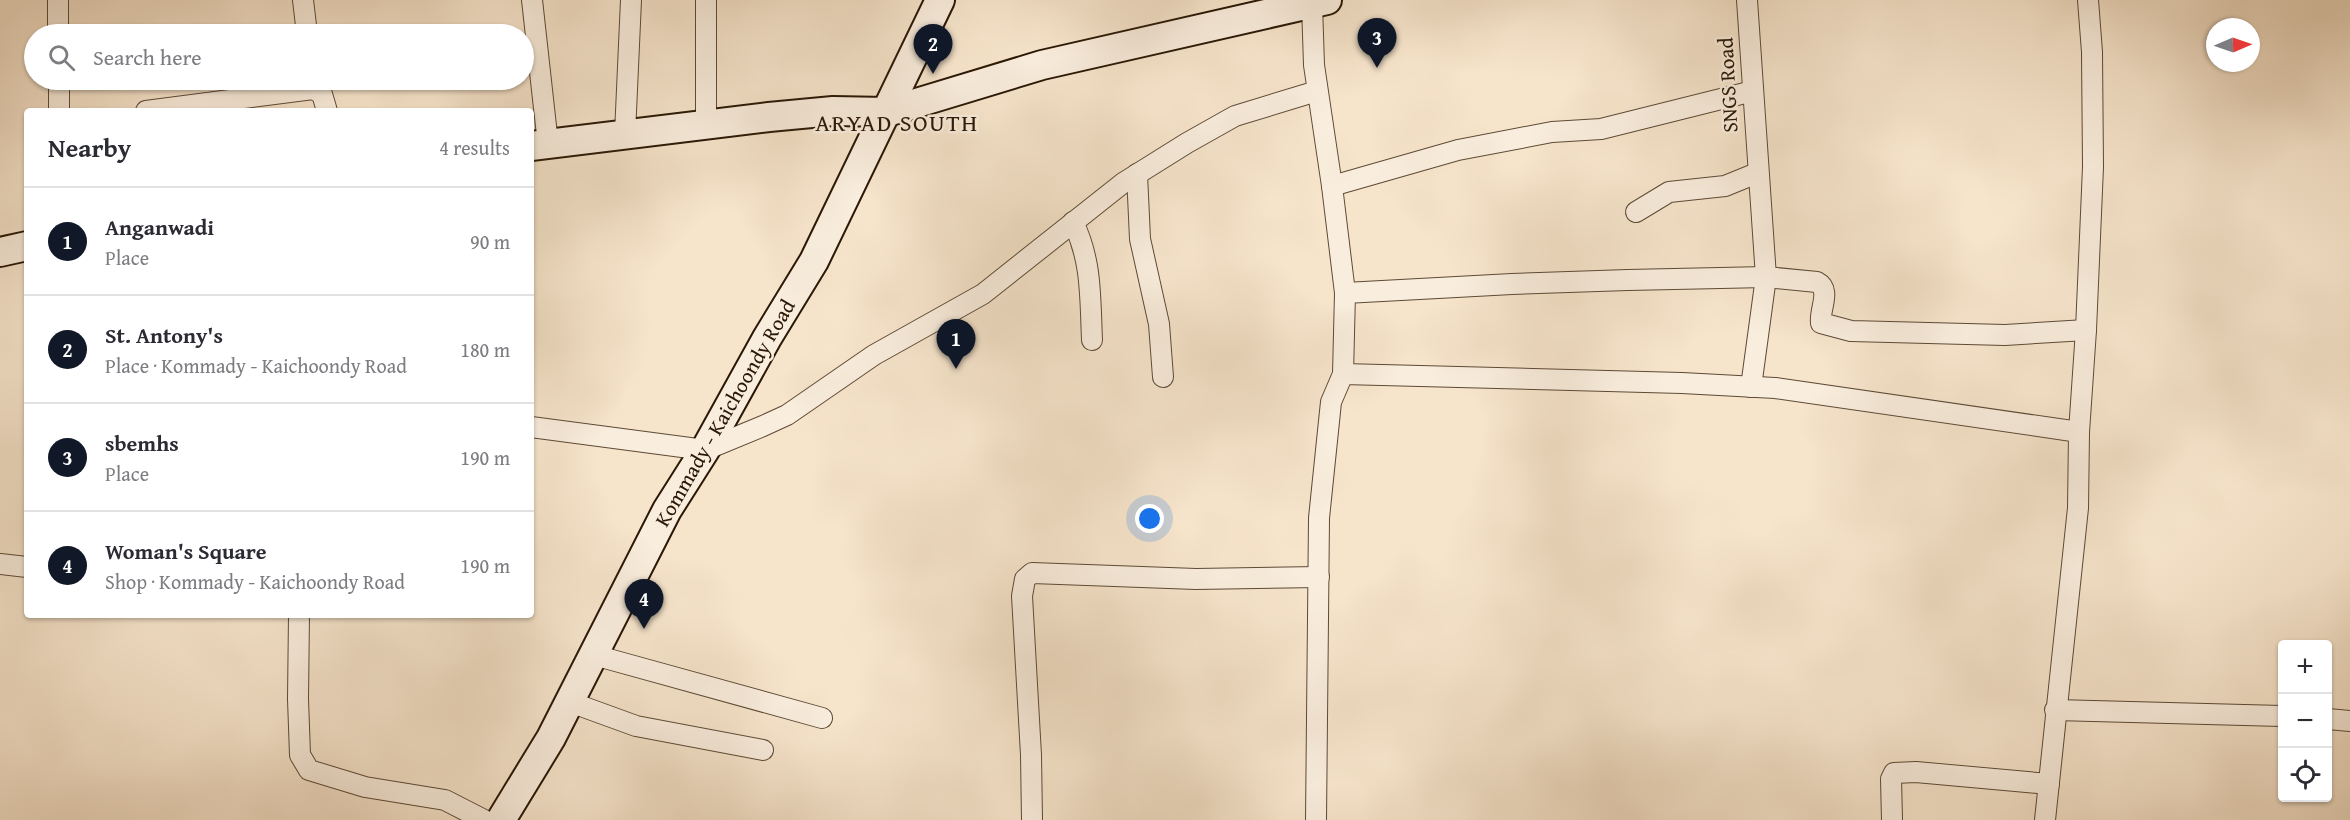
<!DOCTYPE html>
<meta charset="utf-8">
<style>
:root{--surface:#fff;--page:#f2f2f3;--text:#2b2b33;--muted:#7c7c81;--line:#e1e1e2;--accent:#111827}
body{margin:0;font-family:"Gentium Book Plus",serif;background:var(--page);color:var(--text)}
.controls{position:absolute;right:18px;bottom:18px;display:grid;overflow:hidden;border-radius:6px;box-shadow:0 2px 4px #0004}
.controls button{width:54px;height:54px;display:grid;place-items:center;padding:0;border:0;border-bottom:2px solid var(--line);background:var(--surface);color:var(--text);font:30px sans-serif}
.compass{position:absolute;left:2206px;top:18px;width:54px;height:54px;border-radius:50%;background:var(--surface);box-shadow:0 2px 4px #0004;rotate:88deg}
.you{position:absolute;left:1150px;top:519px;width:21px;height:21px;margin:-15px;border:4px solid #fff;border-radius:50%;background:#1a73e8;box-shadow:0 0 0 9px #1a73e833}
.badge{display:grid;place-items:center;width:39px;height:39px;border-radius:50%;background:var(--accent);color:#fff;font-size:20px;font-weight:700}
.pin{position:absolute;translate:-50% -50px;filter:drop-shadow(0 2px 3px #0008)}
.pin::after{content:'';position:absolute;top:32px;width:21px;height:18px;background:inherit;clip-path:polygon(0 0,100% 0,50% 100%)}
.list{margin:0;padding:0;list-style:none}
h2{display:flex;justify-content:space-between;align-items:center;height:78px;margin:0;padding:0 24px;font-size:26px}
h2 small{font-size:20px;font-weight:400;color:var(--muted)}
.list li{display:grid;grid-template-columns:39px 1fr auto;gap:18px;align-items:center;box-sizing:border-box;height:108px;padding:0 24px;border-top:2px solid var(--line)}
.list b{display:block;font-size:22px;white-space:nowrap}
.list p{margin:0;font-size:20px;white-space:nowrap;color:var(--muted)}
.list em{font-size:20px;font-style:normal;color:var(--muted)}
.icon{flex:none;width:33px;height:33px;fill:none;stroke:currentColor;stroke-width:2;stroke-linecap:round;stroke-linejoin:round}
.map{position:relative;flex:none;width:2350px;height:820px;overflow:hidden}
.search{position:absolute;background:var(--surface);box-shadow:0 2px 4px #0004;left:24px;top:24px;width:510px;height:66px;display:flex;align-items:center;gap:15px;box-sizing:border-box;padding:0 21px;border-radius:33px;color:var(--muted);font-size:22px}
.panel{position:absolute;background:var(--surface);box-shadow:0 2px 4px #0004;left:24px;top:108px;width:510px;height:510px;border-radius:6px}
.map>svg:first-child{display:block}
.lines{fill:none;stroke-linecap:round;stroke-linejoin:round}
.minor-casing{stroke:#5d4a36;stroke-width:22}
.secondary-casing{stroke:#2a1705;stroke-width:32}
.minor{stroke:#f9eddd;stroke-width:20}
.secondary{stroke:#f9eddd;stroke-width:28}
.labels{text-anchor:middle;stroke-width:5;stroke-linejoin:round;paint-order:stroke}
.street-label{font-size:21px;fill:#2a1705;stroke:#f9eddd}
.quarter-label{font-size:24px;letter-spacing:1.5px;fill:#2a1705;stroke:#f9eddd}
</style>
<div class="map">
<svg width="2350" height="820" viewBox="0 0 2350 820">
<rect width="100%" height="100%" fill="#f6e4cb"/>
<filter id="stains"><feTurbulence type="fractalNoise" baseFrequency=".00333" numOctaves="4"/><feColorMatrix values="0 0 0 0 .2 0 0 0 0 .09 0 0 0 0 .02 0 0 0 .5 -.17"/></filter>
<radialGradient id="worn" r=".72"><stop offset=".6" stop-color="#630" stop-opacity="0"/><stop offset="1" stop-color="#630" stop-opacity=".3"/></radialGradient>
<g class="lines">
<defs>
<g id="minor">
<polyline points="58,0 58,34"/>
<polyline points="303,0 307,34"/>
<polyline points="532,0 548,144"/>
<polyline points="706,0 706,123"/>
<polyline points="1747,0 1766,277 1751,387"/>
<polyline points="1312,4 1314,65 1332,186 1345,293 1343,374"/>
<polyline points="59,80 59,111"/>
<polyline points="146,111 313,89 322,94 327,111"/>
<polyline points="625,134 631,0"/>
<polyline points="1137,174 1140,239 1159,324 1163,377"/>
<polyline points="1332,186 1458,150 1552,132 1601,129 1753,91"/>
<polyline points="1636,212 1669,192 1725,186 1757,173"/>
<path d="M1073,222C1092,261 1090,297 1092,340"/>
<path d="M1345,293L1512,284L1628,280L1766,277L1817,282C1832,290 1819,309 1821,323L1851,331L2005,335L2086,330"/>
<polyline points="531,427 705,450 763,426 787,415 874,355 983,294 1123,183 1187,143 1235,116 1317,91"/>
<polyline points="0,564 27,567"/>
<polyline points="299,615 298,699 300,755 309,770 365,787 445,800 484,820"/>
<polyline points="594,655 822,718"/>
<polyline points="570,702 636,726 763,750"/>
<polyline points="2055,710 2282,716"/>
<polyline points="2328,719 2350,721"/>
<polyline points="1032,820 1031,755 1022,596 1025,579 1032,573 1196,579 1319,577"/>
<polyline points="1316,820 1319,518 1331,402 1343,374 1682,383 1775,388 2079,432"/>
<polyline points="1892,820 1891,779 1894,773 1916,772 2049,784"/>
<polyline points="2045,820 2078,508 2079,432 2086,330 2093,167 2092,52 2088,0"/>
</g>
<g id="secondary">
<polyline points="531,146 769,117 833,111 887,112 1042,65 1327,0"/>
<polyline points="0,252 27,246"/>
<polyline points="501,820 551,738 667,510 705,450 767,338 814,261 940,0"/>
</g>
</defs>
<use href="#minor" class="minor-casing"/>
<use href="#secondary" class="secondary-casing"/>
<use href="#minor" class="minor"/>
<use href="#secondary" class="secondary"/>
</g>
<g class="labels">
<g class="street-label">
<text transform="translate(1728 85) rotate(-93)" y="7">SNGS Road</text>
<text transform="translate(725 413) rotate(-60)" y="7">Kommady - Kaichoondy Road</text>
</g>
<g class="quarter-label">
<text x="897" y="131">ARYAD SOUTH</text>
</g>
</g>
<rect width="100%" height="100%" filter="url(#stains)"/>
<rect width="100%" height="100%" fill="url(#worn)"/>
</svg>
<div class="controls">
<button>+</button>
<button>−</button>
<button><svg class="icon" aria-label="locate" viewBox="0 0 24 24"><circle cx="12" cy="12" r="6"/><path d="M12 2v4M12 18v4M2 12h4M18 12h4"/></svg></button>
</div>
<svg class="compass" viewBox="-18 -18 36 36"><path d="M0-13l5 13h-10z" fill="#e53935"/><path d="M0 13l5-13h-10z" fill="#7c7c81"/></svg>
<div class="you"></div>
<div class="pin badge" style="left:956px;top:369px">1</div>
<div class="pin badge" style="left:933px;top:74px">2</div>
<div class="pin badge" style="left:1377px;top:68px">3</div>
<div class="pin badge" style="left:644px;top:629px">4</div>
<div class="search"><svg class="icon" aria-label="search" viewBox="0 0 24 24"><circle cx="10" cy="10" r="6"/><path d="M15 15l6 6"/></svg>Search here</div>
<section class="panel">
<h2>Nearby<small>4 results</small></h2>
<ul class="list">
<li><span class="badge">1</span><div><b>Anganwadi</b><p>Place</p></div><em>90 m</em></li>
<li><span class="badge">2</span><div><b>St. Antony's</b><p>Place · Kommady - Kaichoondy Road</p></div><em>180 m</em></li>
<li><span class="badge">3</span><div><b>sbemhs</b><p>Place</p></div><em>190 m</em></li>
<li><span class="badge">4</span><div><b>Woman's Square</b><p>Shop · Kommady - Kaichoondy Road</p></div><em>190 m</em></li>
</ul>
</section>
</div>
